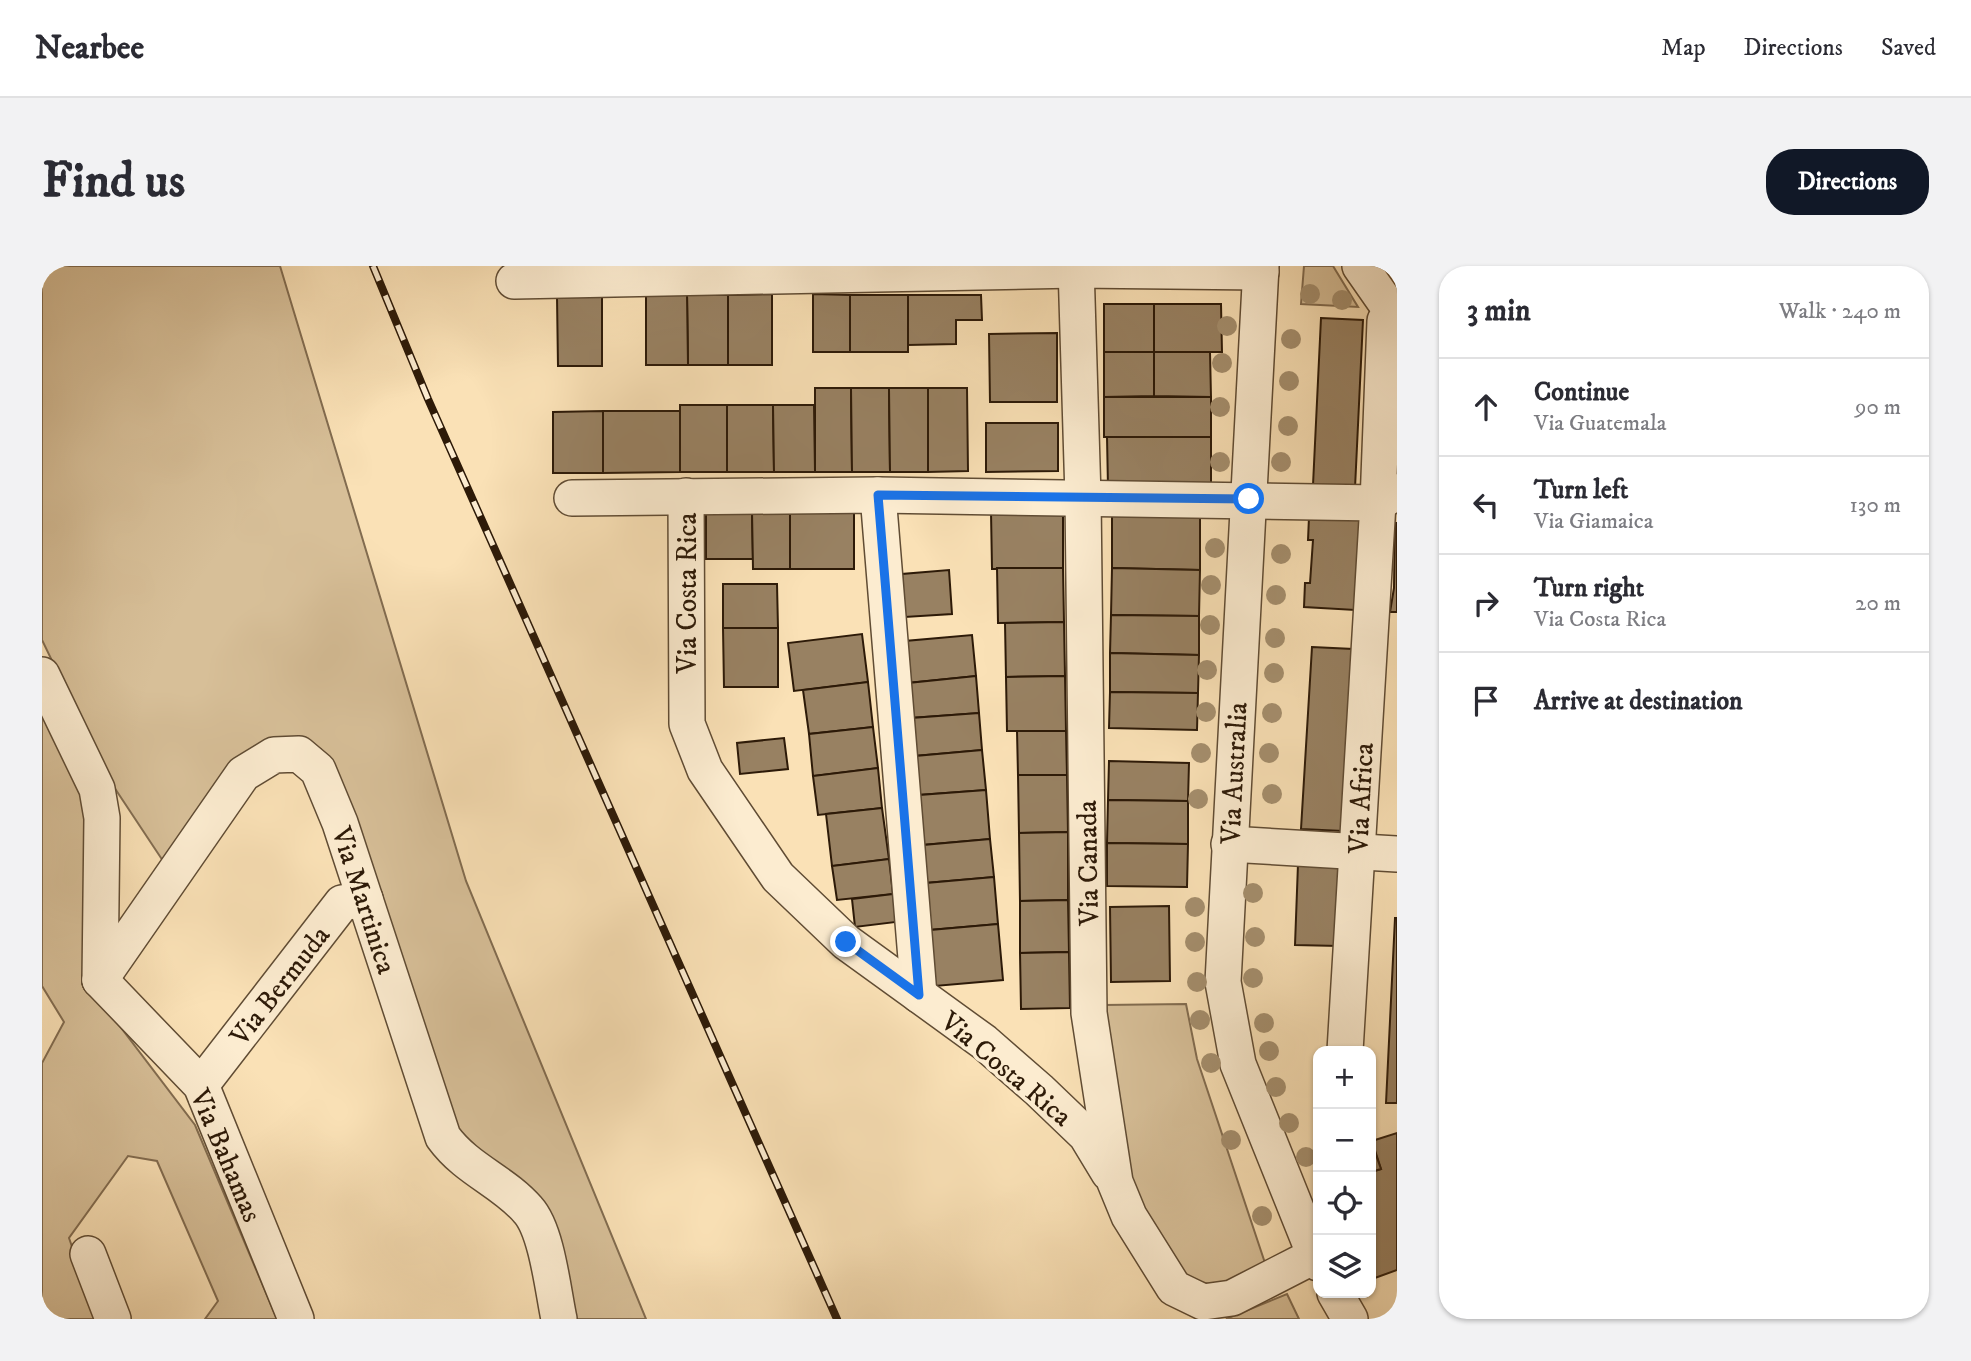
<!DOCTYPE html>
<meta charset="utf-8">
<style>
:root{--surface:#fff;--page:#f2f2f3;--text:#2b2b33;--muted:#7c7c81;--line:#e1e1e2;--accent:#111827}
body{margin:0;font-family:"IM FELL DW Pica",serif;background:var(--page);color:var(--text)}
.controls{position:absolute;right:21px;bottom:21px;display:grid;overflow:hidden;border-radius:14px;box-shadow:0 2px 5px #0004}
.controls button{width:63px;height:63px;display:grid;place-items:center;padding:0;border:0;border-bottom:2px solid var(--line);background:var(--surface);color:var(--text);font:35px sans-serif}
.stop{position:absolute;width:21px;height:21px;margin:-16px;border:5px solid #1a73e8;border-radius:50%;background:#fff}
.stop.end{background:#1a73e8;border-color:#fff;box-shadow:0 2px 7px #0008}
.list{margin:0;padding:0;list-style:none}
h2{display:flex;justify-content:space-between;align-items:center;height:91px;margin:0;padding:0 28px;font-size:30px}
h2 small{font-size:23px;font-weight:400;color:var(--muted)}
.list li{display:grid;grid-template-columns:46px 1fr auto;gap:21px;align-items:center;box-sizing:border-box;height:98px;padding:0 28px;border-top:2px solid var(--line)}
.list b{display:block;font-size:26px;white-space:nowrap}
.list p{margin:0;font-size:23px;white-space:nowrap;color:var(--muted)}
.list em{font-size:23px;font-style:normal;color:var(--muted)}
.icon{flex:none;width:38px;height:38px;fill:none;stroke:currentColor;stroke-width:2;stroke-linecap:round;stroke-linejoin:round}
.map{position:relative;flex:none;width:1355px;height:1053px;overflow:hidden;border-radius:28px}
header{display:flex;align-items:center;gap:42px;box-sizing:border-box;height:98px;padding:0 35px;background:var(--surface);border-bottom:2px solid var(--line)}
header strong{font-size:33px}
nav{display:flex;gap:38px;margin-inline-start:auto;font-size:24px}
.intro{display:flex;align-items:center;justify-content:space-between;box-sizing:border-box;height:168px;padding:0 42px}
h1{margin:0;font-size:49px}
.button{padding:18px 32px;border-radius:28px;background:var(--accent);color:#fff;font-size:24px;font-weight:700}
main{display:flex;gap:42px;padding:0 42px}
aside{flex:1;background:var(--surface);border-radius:28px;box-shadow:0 2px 5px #0004}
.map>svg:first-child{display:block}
.green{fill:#d7bf98;stroke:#826c50;stroke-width:2}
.building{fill:#988162;stroke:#2d1a08;stroke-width:2}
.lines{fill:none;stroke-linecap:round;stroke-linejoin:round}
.minor-casing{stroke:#604c34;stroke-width:38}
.minor{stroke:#fcecd0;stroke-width:35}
.rail-casing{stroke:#2d1a08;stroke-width:8}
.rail{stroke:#fcecd0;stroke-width:5;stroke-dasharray:16;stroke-linecap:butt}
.tree{fill:#a58f6e}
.route{stroke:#1a73e8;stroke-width:9}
.labels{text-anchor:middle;stroke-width:7;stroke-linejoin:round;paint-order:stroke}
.street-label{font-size:28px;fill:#2d1a08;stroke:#fcecd0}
</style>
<header>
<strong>Nearbee</strong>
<nav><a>Map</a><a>Directions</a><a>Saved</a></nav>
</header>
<div class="intro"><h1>Find us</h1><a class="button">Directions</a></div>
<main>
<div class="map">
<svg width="1355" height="1053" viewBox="0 0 1355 1053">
<rect width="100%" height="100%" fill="#fae1b6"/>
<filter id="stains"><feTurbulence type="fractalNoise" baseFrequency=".00286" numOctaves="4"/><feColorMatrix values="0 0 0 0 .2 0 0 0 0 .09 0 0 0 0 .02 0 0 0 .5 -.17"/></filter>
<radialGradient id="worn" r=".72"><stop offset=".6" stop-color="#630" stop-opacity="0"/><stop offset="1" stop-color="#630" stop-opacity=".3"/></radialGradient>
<g class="green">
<polygon points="0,0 238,0 424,615 604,1053 528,1053 517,991 402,852 302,523 279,483 245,472 125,601 68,515 0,374"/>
<polygon points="1262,0 1291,0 1316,41 1259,38"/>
<polygon points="0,442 38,518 48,573 61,738 153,859 235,1053 163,1053 176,1035 115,895 86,890 27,972 55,1053 0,1053 0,797 22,756 0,720"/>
<path d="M1144,738L1155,793L1224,1000C1215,1005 1205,1014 1196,1017C1185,1021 1170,1019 1159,1016C1081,988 1073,812 1062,739Z"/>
<polygon points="1245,1028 1257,1053 1184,1053"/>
</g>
<g class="building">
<polygon points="645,28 686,29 686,99 646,99"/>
<polygon points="645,28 646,99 604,99 604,29"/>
<polygon points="730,28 730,99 686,99 686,29"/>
<polygon points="771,28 808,29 808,86 771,86"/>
<rect x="808" y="29" width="58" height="57"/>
<polygon points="866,29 939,29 940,54 914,54 914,78 866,79"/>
<polygon points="560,30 560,100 516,100 515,31"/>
<rect x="1062" y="38" width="50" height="48"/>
<polygon points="1112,38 1179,38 1180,86 1112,86"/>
<polygon points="1279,52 1321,54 1313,222 1271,219"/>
<polygon points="1015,67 1015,136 948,136 947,68"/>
<polygon points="1062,86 1112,86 1112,130 1062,131"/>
<polygon points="1112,86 1168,86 1169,131 1112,130"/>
<polygon points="773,122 809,122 810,206 773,206"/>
<polygon points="809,122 847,122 848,206 810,206"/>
<polygon points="847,122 886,122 886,206 848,206"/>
<polygon points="886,122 925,122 926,205 886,206"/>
<rect x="1062" y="131" width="107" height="40"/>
<rect x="638" y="139" width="47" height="67"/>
<polygon points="685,139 731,139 732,206 685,206"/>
<polygon points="731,139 772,139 773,206 732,206"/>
<polygon points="561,145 561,207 511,207 511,146"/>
<polygon points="561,145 638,145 638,206 561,207"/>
<polygon points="944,157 1016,157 1016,205 944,206"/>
<polygon points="1065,171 1169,171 1169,221 1066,221"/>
<polygon points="664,245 710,246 711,293 664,293"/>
<rect x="748" y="245" width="64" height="58"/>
<polygon points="1021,245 1021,302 950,303 949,246"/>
<polygon points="710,246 748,246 748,303 711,303"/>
<polygon points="1070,249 1158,251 1158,304 1070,302"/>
<polygon points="1267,251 1318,254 1313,344 1262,341 1263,317 1268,317 1271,274 1266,274"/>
<polygon points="1353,257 1355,257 1355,346 1348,346 1352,322"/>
<polygon points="955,302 1021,302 1022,356 956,357"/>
<polygon points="1070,302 1158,304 1157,350 1069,349"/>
<polygon points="907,304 910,348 863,351 860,308"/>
<polygon points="681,318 735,318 736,362 681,362"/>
<polygon points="1069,349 1157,350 1157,389 1068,387"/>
<polygon points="1022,356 1023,410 964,411 963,357"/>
<polygon points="681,362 736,362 736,421 682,421"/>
<polygon points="820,368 826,416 752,425 746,377"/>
<polygon points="930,369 934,410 866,417 863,375"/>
<polygon points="1270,381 1311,383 1301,565 1259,563"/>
<polygon points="1068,387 1157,389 1156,427 1068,426"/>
<polygon points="934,410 937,447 869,452 866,417"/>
<polygon points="1023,410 1024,465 965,465 964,411"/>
<polygon points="826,416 831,461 767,468 761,424"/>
<polygon points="1068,426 1156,427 1155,464 1067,462"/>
<polygon points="937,447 940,484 873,490 869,452"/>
<polygon points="831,461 836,502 771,510 767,468"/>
<polygon points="975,465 1024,465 1025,509 976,509"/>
<polygon points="742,472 746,503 698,508 695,477"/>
<polygon points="940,484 944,524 877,529 873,490"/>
<polygon points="1067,495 1147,497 1146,535 1066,534"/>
<polygon points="836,502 840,542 776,549 771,510"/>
<polygon points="976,509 1025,509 1026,566 977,567"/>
<polygon points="944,524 948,573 881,579 877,529"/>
<polygon points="1066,534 1146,535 1146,578 1065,577"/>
<polygon points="840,542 847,593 790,600 784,548"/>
<polygon points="1026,566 1026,634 978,635 977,567"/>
<polygon points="948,573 952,611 884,617 881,579"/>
<polygon points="1065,577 1146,578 1145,621 1065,620"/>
<polygon points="847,593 851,628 795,634 790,600"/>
<polygon points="1256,598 1300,600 1297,680 1253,679"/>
<polygon points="952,611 956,658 888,664 884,617"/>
<polygon points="851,628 854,656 813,661 810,633"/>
<polygon points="1026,634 1027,686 978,687 978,635"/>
<polygon points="1127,640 1128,715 1069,716 1068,641"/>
<polygon points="1353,652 1355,652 1355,837 1344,837"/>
<polygon points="956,658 961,714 893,720 888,664"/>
<polygon points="1027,686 1028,742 979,743 978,687"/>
<polygon points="1355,867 1355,1004 1330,1013 1329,906 1339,903 1330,875"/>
<polygon points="1329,875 1339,903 1329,906"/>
</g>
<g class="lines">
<defs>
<g id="minor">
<polyline points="1034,0 1041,231 1047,747 1073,916 1087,950 1132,1022 1161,1036 1190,1032 1272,990"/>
<polyline points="1219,0 1181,716 1196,798 1276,997"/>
<polyline points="1318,0 1355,53"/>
<polyline points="472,15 1034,4 1219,6"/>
<polyline points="1355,46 1343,55 1336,237 1355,226"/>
<polyline points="836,229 877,729"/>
<polyline points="644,230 645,458 663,504 736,611 804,676 942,776 997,824 1044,869 1067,907"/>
<polyline points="530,232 836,229 1336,237 1303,785"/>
<polyline points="0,409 55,523 60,552 58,714"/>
<polyline points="1187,578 1355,588"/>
<path d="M58,714L201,508L232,489L257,488L276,504L298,557L401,871C425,904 461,915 486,944C505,965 511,1025 517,1053"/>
<polyline points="58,714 159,819 254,1053"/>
<polyline points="159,819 300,637 323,633"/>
<polyline points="46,988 71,1053"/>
<polyline points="1293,1027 1308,1053"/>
</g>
</defs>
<use href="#minor" class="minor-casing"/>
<use href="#minor" class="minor"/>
<defs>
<polyline id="rail" points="331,0 386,133 795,1053"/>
</defs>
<use href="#rail" class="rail-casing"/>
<use href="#rail" class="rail"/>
</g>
<g class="tree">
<circle cx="1268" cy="28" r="10"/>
<circle cx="1300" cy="34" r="10"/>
<circle cx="1185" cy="60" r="10"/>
<circle cx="1249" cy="73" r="10"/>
<circle cx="1180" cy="97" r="10"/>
<circle cx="1247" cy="115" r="10"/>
<circle cx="1178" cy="141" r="10"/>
<circle cx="1246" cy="160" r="10"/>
<circle cx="1178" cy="196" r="10"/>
<circle cx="1239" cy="196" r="10"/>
<circle cx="1173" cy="282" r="10"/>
<circle cx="1239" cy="288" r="10"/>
<circle cx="1169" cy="319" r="10"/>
<circle cx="1234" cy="329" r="10"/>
<circle cx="1168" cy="359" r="10"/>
<circle cx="1233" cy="372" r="10"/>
<circle cx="1165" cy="404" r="10"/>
<circle cx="1232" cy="407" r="10"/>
<circle cx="1164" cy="446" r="10"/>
<circle cx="1230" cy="447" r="10"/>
<circle cx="1159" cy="487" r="10"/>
<circle cx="1227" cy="487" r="10"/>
<circle cx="1230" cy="528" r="10"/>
<circle cx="1156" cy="533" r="10"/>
<circle cx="1211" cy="627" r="10"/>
<circle cx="1153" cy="641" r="10"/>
<circle cx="1213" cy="671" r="10"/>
<circle cx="1153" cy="676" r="10"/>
<circle cx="1211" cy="712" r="10"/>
<circle cx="1155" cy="716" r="10"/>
<circle cx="1158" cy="754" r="10"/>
<circle cx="1222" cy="757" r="10"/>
<circle cx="1227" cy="785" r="10"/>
<circle cx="1169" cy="797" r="10"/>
<circle cx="1234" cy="821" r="10"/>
<circle cx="1247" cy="857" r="10"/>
<circle cx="1189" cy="874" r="10"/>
<circle cx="1264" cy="891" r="10"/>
<circle cx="1220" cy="950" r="10"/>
</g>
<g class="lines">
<polyline class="route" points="804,676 877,729 836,229 1207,233"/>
</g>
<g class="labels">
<g class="street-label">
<text transform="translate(644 327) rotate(-90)" y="10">Via Costa Rica</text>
<text transform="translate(1191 507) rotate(-87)" y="10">Via Australia</text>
<text transform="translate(1318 532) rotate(-87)" y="10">Via Africa</text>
<text transform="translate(1045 597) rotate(-91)" y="10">Via Canada</text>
<text transform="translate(323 634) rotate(72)" y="10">Via Martinica</text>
<text transform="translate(237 719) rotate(-52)" y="10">Via Bermuda</text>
<text transform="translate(965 802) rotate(40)" y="10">Via Costa Rica</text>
<text transform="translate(185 889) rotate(67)" y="10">Via Bahamas</text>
</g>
</g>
<rect width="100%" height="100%" filter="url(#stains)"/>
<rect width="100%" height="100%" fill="url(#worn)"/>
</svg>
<div class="controls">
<button>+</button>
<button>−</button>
<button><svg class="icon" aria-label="locate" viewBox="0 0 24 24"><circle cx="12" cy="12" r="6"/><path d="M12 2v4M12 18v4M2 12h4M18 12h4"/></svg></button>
<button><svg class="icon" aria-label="layers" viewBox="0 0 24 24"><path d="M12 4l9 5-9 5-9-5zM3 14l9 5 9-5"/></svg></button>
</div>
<div class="stop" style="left:1207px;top:233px"></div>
<div class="stop end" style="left:804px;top:676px"></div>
</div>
<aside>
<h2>3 min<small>Walk · 240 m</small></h2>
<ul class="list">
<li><svg class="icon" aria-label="ahead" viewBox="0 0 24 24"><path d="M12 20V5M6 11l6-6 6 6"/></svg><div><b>Continue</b><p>Via Guatemala</p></div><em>90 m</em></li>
<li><svg class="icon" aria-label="left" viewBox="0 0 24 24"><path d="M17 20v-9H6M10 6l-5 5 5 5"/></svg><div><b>Turn left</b><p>Via Giamaica</p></div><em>130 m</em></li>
<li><svg class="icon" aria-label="right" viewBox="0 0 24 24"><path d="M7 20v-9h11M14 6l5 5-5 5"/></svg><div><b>Turn right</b><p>Via Costa Rica</p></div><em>20 m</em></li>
<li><svg class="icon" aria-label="arrive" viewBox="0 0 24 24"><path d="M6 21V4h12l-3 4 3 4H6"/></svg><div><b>Arrive at destination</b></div></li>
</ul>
</aside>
</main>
